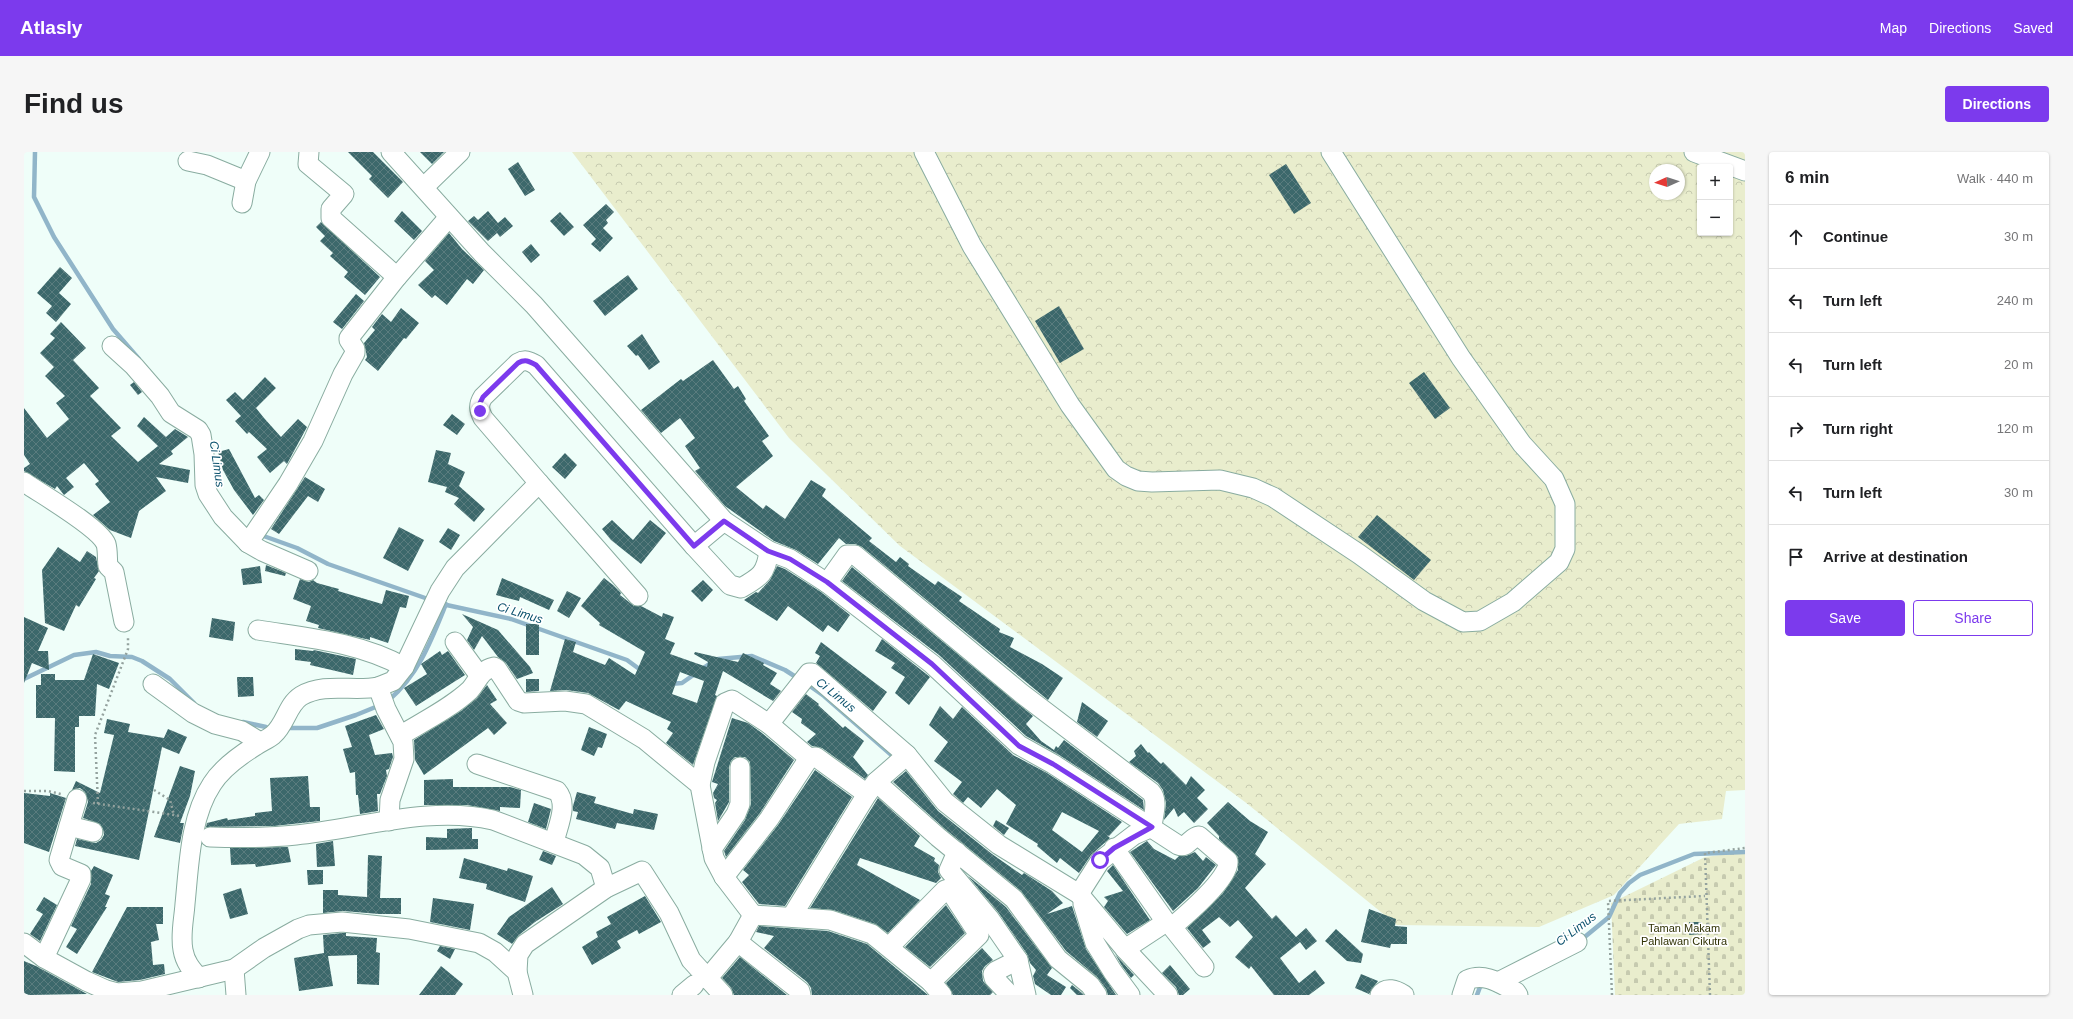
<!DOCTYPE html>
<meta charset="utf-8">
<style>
:root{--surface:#fff;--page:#f6f6f6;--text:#202124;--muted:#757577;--line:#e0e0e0;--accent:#7c3aed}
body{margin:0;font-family:Arial,sans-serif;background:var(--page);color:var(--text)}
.controls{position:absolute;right:12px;top:12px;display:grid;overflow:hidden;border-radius:4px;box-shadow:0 1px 3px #0004}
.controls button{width:36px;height:36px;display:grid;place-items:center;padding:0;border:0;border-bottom:1px solid var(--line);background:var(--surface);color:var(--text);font:20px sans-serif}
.compass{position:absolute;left:1625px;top:12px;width:36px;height:36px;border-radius:50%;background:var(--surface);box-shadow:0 1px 3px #0004;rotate:267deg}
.stop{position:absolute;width:12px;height:12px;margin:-9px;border:3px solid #7c3aed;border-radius:50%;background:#fff}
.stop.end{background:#7c3aed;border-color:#fff;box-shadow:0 1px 4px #0008}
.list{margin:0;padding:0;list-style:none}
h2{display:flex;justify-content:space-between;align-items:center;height:52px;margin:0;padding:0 16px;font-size:17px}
h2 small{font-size:13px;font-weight:400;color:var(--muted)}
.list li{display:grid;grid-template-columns:26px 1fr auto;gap:12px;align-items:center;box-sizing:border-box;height:64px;padding:0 16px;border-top:1px solid var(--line)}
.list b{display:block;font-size:15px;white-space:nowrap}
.list em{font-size:13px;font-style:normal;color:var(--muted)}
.actions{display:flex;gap:8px;padding:12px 16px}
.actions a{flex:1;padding:9px 0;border:1px solid var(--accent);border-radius:4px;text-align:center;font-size:14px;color:var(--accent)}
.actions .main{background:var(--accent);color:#fff}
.icon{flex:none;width:22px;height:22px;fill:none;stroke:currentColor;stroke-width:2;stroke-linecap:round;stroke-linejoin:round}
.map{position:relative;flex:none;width:1721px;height:843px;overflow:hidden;border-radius:4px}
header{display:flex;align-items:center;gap:24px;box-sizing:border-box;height:56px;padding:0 20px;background:var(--accent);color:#fff}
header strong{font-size:19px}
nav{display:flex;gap:22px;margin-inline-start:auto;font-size:14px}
.intro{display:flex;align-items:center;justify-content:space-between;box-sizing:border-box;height:96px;padding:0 24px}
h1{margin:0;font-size:28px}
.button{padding:10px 18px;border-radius:4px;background:var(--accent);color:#fff;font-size:14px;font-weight:700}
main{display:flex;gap:24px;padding:0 24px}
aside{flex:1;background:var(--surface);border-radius:4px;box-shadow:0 1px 3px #0004}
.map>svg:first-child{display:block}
.forest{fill:url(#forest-crowns);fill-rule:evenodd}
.cemetery{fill:url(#cemetery-stones)}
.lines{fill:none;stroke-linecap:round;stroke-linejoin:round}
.stream{stroke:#91b5c9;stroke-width:4.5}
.building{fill:url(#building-cross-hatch);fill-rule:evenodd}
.minor-casing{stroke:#89aca0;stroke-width:21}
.path{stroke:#94a29e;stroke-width:2.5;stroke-dasharray:2 3;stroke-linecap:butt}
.minor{stroke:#fff;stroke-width:19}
.route{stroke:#7c3aed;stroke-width:5}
.labels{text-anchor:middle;stroke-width:3.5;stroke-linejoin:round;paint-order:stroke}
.park-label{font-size:11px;fill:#303205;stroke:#fff}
.water-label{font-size:12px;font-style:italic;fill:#0b516d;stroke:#fff}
</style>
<header>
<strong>Atlasly</strong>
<nav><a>Map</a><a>Directions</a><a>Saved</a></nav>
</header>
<div class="intro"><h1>Find us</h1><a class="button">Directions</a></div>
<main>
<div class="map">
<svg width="1721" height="843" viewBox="0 0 1721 843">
<defs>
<pattern id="forest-crowns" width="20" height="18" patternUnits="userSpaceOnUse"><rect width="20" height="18" fill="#e9edcd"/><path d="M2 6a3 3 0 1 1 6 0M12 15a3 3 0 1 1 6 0" fill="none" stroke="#c6caaf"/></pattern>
<pattern id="cemetery-stones" width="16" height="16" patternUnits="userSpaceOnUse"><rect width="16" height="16" fill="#e9edcd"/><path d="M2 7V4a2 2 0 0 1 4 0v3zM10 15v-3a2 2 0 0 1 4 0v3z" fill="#c6caaf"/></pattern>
<pattern id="building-cross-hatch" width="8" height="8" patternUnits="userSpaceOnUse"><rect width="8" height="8" fill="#3c686b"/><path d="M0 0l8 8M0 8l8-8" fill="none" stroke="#5a7c7e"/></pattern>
</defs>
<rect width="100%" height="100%" fill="#effef9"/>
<path class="forest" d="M548,0H1721V638L1702,639L1698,667L1655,672L1590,743L1515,775L1373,773L1221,650L876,394L765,286ZM1676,15H1706V81H1676ZM1631,18H1655V42H1631Z"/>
<polygon class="cemetery" points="1721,700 1721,843 1591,843 1587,751 1681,705"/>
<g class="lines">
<g class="stream">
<polyline points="11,0 10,45 30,85 89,177 115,207"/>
<polyline points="234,382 273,396 304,412 404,447"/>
<polyline points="418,452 487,467 603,508 618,519"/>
<polyline points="694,507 728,504 761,518 775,527"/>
<polyline points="0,527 50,503 72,500 86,504 108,505 118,509 146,527 170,551"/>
<polyline points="646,532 658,531 688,510"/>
<polyline points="783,532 800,544 872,607"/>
<path d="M365,548C395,522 407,489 422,452"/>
<polyline points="219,570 242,575"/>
<polyline points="265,576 293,576 332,563 354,554"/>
<polyline points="1557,788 1585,765 1596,741 1605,731 1616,723 1670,702 1721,700"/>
<polyline points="1453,843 1456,835 1461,832"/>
</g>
</g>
<g class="building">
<polygon points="324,0 349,0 379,30 364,46 345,27 348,24"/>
<polygon points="396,0 420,0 408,12"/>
<polygon points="494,10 511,38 501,44 484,17"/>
<polygon points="1262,12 1287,51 1270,62 1245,23"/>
<polygon points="582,52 590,60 582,68 584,71 579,76 589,86 576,100 567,92 572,87 559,73"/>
<polygon points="378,59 398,79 390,88 370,69"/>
<polygon points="464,59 474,71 481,65 489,74 476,85 473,81 464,89 444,69 450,64 454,68"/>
<polygon points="536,60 550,75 540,84 526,69"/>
<polygon points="297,70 356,125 341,143 320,125 324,120 306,104 309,101 296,89 301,84 292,75"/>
<polygon points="425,81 438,97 460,118 449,132 443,127 423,153 411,143 408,146 394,133 410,118 401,109"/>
<polygon points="507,92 516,103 507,111 498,100"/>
<polygon points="36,115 48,126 35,141 47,152 32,170 22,161 28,154 13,141"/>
<polygon points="604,123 614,137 581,164 569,149"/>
<polygon points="332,142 340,149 318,177 309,170"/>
<polygon points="1035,154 1060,197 1036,211 1011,169"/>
<polygon points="377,156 395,171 382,187 380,186 354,219 341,208 343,205 340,191 351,178 348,175 358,162 367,170"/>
<polygon points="37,170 62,196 49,208 75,236 66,244 97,276 87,284 114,310 134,294 113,274 120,265 142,285 151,277 164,285 147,299 149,302 135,312 166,318 164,331 132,325 142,339 115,359 107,386 86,378 69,363 86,350 71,332 75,329 60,311 42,326 50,335 40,343 33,334 31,337 0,319 0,316 6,312 0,303 0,256 23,286 45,267 32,251 41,244 21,224 30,215 16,201 31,186 26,182"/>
<polygon points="618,182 636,210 625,218 614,203 612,204 603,194"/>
<polygon points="689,208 710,237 714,234 722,247 720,249 745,284 738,289 749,304 712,335 739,357 742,353 761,367 787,328 802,337 798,344 848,386 845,389 872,410 876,405 885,412 884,414 911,433 914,429 938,445 935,449 976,477 975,480 990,486 986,495 1018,512 1039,526 1024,548 838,395 831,392 822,392 815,386 794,412 772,398 750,389 701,354 671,319 676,316 661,294 671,286 656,266 637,281 617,258 657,227 659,229"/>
<polygon points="1400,220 1426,256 1411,267 1385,231"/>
<polygon points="241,225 252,236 232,256 240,266 257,285 274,267 283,275 263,312 260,309 246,321 233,305 243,297 225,280 223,282 211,269 217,264 202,248 211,240 219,248"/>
<polygon points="110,230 118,240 114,243 106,233"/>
<polygon points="428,262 441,272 433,283 419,273"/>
<polygon points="205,297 231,346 235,343 240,348 229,363 210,338 199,318 194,300"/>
<polygon points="412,298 427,301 424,312 441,320 435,334 461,357 450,370 430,352 435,346 421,340 423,335 404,330"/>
<polygon points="541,301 553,313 541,327 528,315"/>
<polygon points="281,325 301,337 294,350 284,344 255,382 247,377"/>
<polygon points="1353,363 1407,408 1390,428 1334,385"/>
<polygon points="588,368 609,388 626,368 642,381 617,412 587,388 578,377"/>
<polygon points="375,375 400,388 384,419 359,406"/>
<polygon points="424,376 436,383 427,398 415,390"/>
<polygon points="34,395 56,410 63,399 72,405 75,419 70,426 72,427 55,455 52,453 40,479 21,471 18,418"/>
<polygon points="242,413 262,421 261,424 241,419"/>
<polygon points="236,414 238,431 219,433 217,417"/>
<polygon points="753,414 761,417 797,440 826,463 814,480 804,473 799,480 764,454 753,469 720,448 732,440 734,441 746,428"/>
<polygon points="828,415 1009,564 1002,572 1017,589 1030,598 1032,594 1034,596 1040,588 1119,648 1120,658 1035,603 1002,584 915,503 818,429"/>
<polygon points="478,426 530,448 525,458 496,445 495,449 472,443"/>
<path d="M580,426L589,433L597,441L596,443L610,454H617L638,465L639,461L650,465L641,487L651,491L646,502L683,515L684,510L670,502L671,500L714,510L719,501L740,511L739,513L753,521L746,532L757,539L749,549L699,519L691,543L693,544L669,613L642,591L649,581L643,577L647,570L602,549L595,558L564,541L542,538L526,539L541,487L552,490L549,500L581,513L585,506L611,523L621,500L575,473L576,471L557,454ZM656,520L680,529L673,551L648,542Z"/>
<polygon points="276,427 285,430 289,428 293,431 315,437 314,439 358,452 362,438 385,444 382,456 376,455 364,491 346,485 346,488 294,476 295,473 282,469 287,454 269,447"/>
<polygon points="679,428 689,438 678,450 667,439"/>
<polygon points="543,439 557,446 545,466 533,459"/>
<polygon points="438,462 474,478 506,515 509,521 493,527 482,511 474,505 458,484 450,498 443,488 449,475"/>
<polygon points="0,465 24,476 14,499 24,499 25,518 8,511 0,531"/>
<polygon points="188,466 211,470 209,489 185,485"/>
<rect x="502" y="472" width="13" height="31"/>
<polygon points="858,487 906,525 885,553 871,541 881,525 867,516 871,511 851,499"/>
<polygon points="797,490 863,540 849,559 792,511 796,504 791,501"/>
<polygon points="271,497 289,499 290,498 332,507 329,523 286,513 287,510 271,508"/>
<polygon points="416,499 418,503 424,499 441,523 392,554 380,536 403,522 397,512"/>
<polygon points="69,502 95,511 85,537 73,532 71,564 55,564 55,575 51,575 51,620 30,619 31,566 12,566 12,533 17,533 17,522 31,522 31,528 60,528"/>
<polygon points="213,525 229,525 230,544 214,545"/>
<polygon points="502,527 515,527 515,539 502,540"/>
<polygon points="463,533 473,548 466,552 483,571 470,583 464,576 400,623 391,608 390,588 437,559 453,546"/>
<polygon points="782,542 795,552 794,553 819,576 821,574 840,589 829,605 844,623 841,627 798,596 788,594 783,590 792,582 777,571 778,567 768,560"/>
<polygon points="1058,550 1084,569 1073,585 1053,570"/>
<path d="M916,554L929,567L938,555L989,603L1023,621L1098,670L1085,684L1083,683L1086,686L1067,703L1055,721L1036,706L1033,711L1013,694L1014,692L982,672L992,653L973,637L957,656L944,645L939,651L929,642L938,630L910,609L924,590L905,573ZM1038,660L1075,679L1058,700L1028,678Z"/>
<polygon points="352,563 360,577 345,583 351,603 368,601 369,605 365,617 362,618 363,624 356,642 353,642 354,659 336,662 334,643 332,643 331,620 326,621 319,597 328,595 321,574"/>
<polygon points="708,566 724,571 738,581 770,608 736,661 702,705 700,699 721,668 727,652 726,610 721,605 711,605 707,609 705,615 705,650 694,669 691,651 693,648 690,646 689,641 694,632 688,630"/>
<polygon points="83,567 106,572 104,580 140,586 139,588 144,577 163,585 155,602 138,595 115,708 51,694 53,687 72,691 77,688 80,683 79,677 76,672 59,666 64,650 61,640 56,636 48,638 52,629 76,641 90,583 80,581"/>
<polygon points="565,575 583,582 578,596 574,595 570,604 557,598"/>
<polygon points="1117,592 1124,601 1125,600 1137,612 1139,610 1162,633 1167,624 1181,638 1173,646 1184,657 1170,671 1160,660 1154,665 1150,656 1140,668 1142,651 1139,638 1134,631 1105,610 1112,604 1110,599"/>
<polygon points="156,614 171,619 166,644 156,671 160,671 156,691 130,685"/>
<polygon points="791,618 828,645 761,754 735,752 718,730 725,723 719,718 754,673"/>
<polygon points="882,619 914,659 968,702 998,723 1000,721 1028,739 1039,751 1023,762 1048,754 1062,797 1092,843 1084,843 1082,837 1073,825 1042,799 997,739 921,677 869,630"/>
<polygon points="284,624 286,655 296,655 296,669 250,674 182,675 183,671 203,666 205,670 204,668 231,664 231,661 248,659 246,626"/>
<polygon points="429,627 429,635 486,635 497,638 496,656 476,655 476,659 443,653 400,653 400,628"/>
<polygon points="553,640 572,645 570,651 609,662 610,657 634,662 630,678 593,671 591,677 552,667 554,660 549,659 549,654"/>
<polygon points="0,641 26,644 26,641 42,646 25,700 0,691"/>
<polygon points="854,646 896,684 890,694 911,706 910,709 915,713 914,720 917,726 912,731 836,706 833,713 896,748 864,781 851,772 809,758 786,756"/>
<polygon points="1204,650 1226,669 1244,680 1231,702 1242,712 1221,736 1248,767 1252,763 1272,785 1282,776 1293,789 1282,798 1276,790 1256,806 1275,831 1291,818 1301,831 1285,843 1250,843 1227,814 1225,817 1211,805 1229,785 1214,768 1206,775 1195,765 1178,778 1187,790 1179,796 1163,776 1199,741 1214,718 1214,705 1195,687 1195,684 1183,671"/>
<polygon points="510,651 527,657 522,677 504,670"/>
<polygon points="972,668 985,676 980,683 969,674"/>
<polygon points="448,676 448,687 454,687 454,697 402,698 402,685 423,686 423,677"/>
<polygon points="309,689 311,714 293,715 292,692"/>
<polygon points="1123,689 1130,697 1151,708 1155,704 1162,704 1171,700 1179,709 1182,705 1192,713 1174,736 1149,759 1106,700"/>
<polygon points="264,695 267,710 232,715 231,712 207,713 206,696"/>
<polygon points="519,699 532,704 528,713 515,708"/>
<polygon points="344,703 358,704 356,746 377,746 377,762 355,762 319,759 299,761 299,738 314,738 314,743 343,745"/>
<polygon points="440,706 483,719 484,716 509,724 501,750 462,737 463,732 435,726"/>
<polygon points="1089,713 1126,768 1103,782 1080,755 1084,749 1080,745 1099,739 1083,719"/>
<polygon points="70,714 89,723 81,742 86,744 81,755 83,755 53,802 42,795 53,777 47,774 67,732 67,719"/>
<polygon points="283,718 299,718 299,732 284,733"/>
<polygon points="944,724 982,755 1028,816 1023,823 1042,835 1037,843 1027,843 1011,832 1009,824 1012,818 1006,811 1003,802 974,760"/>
<polygon points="528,735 539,752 511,770 495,783 488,792 473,782 485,765"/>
<polygon points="217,736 224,762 206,767 199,742"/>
<polygon points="621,744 637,770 615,782 613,778 593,789 597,796 568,813 558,795 574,785 572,780 587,772 583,765"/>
<polygon points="20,745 33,753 16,789 6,782 19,762 12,758"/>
<polygon points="409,746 450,752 446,778 406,770"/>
<polygon points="922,753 941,781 906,815 881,795"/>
<polygon points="103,755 139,755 139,772 132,772 135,788 127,790 129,813 140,812 141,822 116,828 94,830 68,820"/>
<polygon points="1345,757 1372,767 1371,774 1383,775 1383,792 1367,792 1366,796 1337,790"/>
<polygon points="1665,770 1677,770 1678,782 1665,783"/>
<polygon points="735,774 804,779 843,792 904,843 788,843 787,836 783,830 740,796 750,784 732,780"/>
<polygon points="1312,777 1339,802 1337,811 1323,809 1301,789"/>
<polygon points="318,781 322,781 322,784 353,786 352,800 356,801 355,833 333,832 333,803 304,804 309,834 275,839 270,806 300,801 299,783"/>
<polygon points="416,794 431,797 426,807 413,799"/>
<polygon points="958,796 969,808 961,814 958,819 959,829 969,840 966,843 929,843 922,831"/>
<polygon points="1091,802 1110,823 1107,826 1098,814"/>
<polygon points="716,805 763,843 710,843 707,836 698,826"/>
<polygon points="0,809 12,814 63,842 5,843 0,841"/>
<polygon points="1146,813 1166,837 1159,843 1155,843 1152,835 1138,821"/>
<polygon points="417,814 439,832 431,843 395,843"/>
<polygon points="1337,822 1354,829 1345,842 1331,836"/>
<polygon points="1048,833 1058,841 1060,843 1053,843 1046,836"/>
</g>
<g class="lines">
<defs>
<g id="minor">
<polyline points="285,0 284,12 320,42 307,57 307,66 373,125"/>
<path d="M367,0L458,101L510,153L700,369L745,399L766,407L803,431L908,512L995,593L1029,612L1154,693C1164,697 1166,685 1175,684L1204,709C1207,725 1161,764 1148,775L1180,815"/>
<polyline points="900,0 948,94 1046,253 1092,317 1102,324 1114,329 1128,330 1196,328 1229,336 1249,345 1335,402 1400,449 1439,470 1456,469 1489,450 1535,410 1541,397 1541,352 1530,327 1498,292 1437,206 1307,0"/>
<polyline points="1670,0 1721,19"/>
<polyline points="164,9 183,13 222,29"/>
<polyline points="400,35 436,0"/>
<polyline points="218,51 222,29 236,0"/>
<polyline points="88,194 110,214 136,244 147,261 174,278 177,283 180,302 181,333 184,342 199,365 224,391 238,399 284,419"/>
<path d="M0,330C17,342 75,375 82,392C84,399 83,407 84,414L90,420L100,470"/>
<path d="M515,331L459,266C455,258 454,253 459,245L494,211C501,207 505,209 512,213L670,394L700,369"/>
<polyline points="224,391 264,332 289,289 319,222 331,201 331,197 325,188 325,186 373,125 425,65"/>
<path d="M670,394L706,433L717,436C736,425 742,422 745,399"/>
<path d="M803,431L823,403H831L997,541L1127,640C1135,649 1129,663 1128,675L1110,683L1076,709L1055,742"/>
<path d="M234,478C284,486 335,490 380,515"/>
<polyline points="431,490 455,523"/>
<polyline points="129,532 169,561 191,572 218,579 236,590"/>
<polyline points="745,572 785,521 788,521 883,603"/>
<path d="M377,583C399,570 428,555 446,538C454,529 456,518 470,515L473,517L494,549L500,551L541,549L562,552L620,587L676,633L690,706L700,725L729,763"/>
<path d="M453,612L533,639C545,653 533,675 530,691"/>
<polyline points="852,630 914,685 990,747 1034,807 1066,833 1073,843"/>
<polyline points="676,633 681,610 701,551 708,548 745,572 785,606 792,605 843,642"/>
<polyline points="365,669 366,648 380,607 379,590 362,557 354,535 369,529 380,515 416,439 431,416 515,331 614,444"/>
<polyline points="45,674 69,680"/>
<path d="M186,685C215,686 243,686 272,683C334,677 406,653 469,668L560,703L576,716L582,736"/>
<polyline points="1090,696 1142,770 1101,797"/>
<polyline points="688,697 712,662 716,652 716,615"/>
<polyline points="933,700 925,718 965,766 994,808 1002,843"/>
<polyline points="700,725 745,667 785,606"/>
<polyline points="1059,752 1071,791 1089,820 1106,843"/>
<polyline points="729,763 806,768 848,782 907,830 918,843"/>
<polyline points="768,764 843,642 852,630 883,603 921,650 975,693 1055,742 1101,797 1144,843"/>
<polyline points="714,790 776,839 777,843"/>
<polyline points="0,791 20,806 62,829 82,838 93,841 118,839 210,817 240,796 274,777 285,773 318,770 385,777 455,791 471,800 493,820 499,843"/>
<polyline points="865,795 921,738 924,737 927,740 955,783 907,830"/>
<polyline points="20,806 57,727 57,722 38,714 35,708 53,647"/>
<polyline points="210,817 212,843"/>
<polyline points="493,820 494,803 501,792 582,736 618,719 645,761 667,808 699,843"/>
<path d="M175,826C167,817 161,810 159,798C156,783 160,767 161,752C165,713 166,665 188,632C198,616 215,604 231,594C237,590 244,587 249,583C262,572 263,553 277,544C301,530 329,540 354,535"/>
<polyline points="683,827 714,790 729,763"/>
<polyline points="1474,830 1553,790"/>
<polyline points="658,843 670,833"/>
<polyline points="986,843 970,826 969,822 972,819 994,808"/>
<path d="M1356,843C1362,834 1372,838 1380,843"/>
<path d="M1438,843L1443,828C1461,820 1477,832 1492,840L1494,843"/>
</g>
</defs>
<use href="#minor" class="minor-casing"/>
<g class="path">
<polyline points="130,638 146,648 150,663"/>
<polyline points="0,639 24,639 37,642"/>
<polyline points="69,651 157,664"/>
<polyline points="74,652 71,583 104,497 104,484"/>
<polyline points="1588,843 1584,749 1681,744"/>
<polyline points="1686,843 1681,701 1721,696"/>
</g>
<use href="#minor" class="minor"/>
</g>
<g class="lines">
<path class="route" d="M456,259V251L459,245L494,211C501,207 505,209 512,213L670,394L700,369L744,399L766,407L803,430L908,512L995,594L1029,612L1128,675L1090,696L1076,708"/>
</g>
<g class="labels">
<g class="park-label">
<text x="1660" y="780">Taman Makam<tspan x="1660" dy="13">Pahlawan Cikutra</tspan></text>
</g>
<g class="water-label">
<text transform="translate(193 312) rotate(82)" y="4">Ci Limus</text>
<text transform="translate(496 461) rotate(17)" y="4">Ci Limus</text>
<text transform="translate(812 543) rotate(39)" y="4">Ci Limus</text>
<text transform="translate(1552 777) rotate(-37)" y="4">Ci Limus</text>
</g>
</g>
</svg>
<div class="controls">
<button>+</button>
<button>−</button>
</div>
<svg class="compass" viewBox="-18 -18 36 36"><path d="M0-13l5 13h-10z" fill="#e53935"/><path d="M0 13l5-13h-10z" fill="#757577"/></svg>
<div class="stop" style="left:1076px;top:708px"></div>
<div class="stop end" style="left:456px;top:259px"></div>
</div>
<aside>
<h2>6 min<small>Walk · 440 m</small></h2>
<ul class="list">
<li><svg class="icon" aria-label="ahead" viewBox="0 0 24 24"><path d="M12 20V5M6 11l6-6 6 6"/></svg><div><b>Continue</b></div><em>30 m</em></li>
<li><svg class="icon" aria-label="left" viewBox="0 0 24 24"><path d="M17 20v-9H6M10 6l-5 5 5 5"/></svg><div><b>Turn left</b></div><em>240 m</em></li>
<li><svg class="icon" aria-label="left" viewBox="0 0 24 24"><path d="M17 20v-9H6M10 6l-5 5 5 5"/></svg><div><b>Turn left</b></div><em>20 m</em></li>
<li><svg class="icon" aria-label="right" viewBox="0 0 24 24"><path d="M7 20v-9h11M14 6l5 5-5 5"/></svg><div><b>Turn right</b></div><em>120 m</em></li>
<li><svg class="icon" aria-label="left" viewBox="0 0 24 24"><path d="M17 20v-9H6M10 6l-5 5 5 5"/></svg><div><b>Turn left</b></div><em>30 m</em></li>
<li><svg class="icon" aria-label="arrive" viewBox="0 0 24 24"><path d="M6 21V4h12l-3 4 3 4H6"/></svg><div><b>Arrive at destination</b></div></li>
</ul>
<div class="actions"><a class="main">Save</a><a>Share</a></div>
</aside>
</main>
